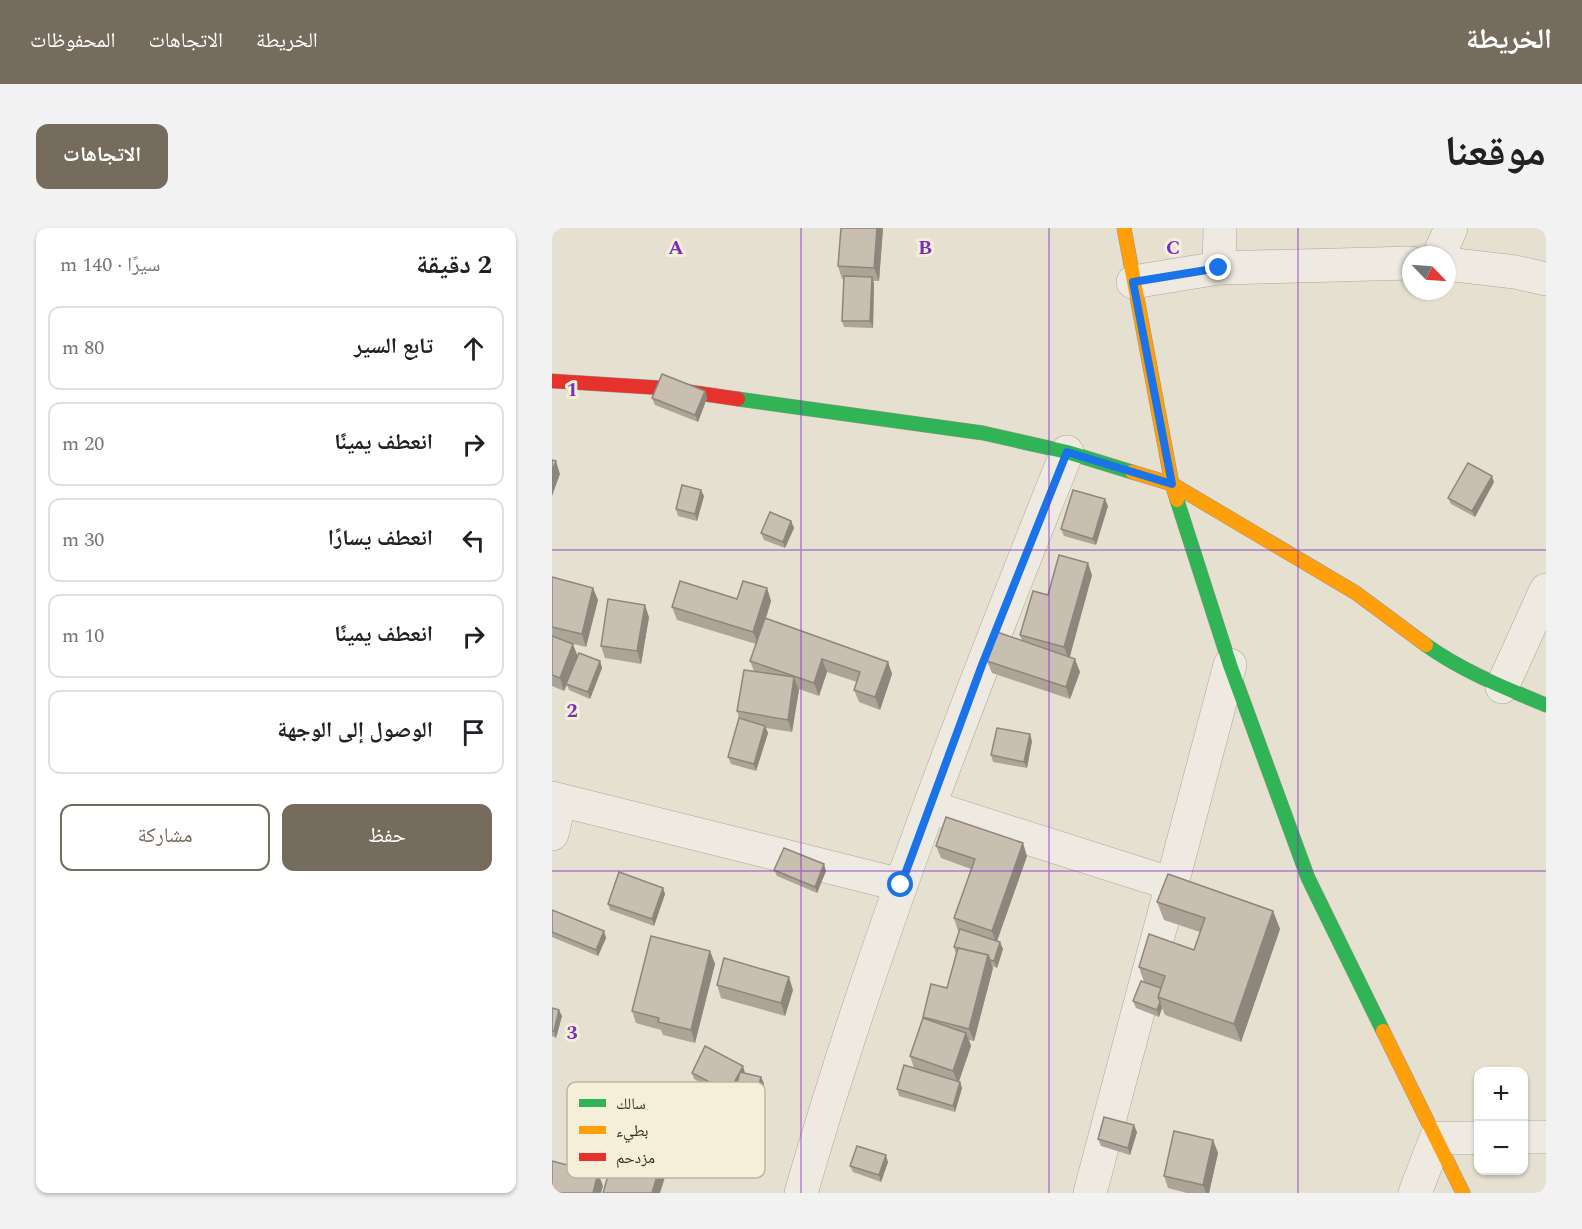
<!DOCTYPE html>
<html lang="ar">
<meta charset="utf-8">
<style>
:root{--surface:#fff;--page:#f2f2f2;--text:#202124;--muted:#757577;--line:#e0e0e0;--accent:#766c5e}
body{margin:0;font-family:Spectral,"Noto Naskh Arabic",serif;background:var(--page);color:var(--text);direction:rtl}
.controls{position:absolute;right:18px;bottom:18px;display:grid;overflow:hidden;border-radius:12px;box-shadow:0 2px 4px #0004}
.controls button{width:54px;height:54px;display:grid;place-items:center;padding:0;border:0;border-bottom:2px solid var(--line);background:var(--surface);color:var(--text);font:30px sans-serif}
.compass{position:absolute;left:850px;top:18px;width:54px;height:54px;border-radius:50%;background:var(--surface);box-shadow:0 2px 4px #0004;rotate:115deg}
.stop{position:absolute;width:18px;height:18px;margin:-14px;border:4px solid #1a73e8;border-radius:50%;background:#fff}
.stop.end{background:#1a73e8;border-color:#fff;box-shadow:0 2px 6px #0008}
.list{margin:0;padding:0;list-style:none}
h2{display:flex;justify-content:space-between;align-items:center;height:78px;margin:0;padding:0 24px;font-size:26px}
h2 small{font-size:20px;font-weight:400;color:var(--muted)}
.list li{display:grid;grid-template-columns:39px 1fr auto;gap:18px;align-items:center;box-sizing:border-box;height:84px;margin:0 12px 12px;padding:0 12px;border:2px solid var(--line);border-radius:12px}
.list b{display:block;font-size:22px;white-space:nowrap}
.list em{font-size:20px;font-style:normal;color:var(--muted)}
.actions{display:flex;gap:12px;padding:18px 24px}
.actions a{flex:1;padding:14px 0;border:2px solid var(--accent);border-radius:12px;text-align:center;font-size:21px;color:var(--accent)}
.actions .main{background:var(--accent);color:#fff}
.icon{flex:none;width:33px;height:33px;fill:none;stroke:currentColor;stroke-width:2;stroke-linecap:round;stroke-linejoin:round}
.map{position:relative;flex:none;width:994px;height:965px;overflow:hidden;direction:ltr;border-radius:12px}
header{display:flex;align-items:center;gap:36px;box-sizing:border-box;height:84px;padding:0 30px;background:var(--accent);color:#fff}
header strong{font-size:28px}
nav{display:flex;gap:33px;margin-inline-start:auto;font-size:21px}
.intro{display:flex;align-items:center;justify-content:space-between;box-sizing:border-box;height:144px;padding:0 36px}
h1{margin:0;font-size:42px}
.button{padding:15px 27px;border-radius:12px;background:var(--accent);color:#fff;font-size:21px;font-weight:700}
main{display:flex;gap:36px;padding:0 36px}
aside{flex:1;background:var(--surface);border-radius:12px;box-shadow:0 2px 4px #0004}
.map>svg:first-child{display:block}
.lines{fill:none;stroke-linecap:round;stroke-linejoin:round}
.street-casing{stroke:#aba599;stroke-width:34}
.fast-casing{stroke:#9a9589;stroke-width:15}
.slow-casing{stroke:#9a9589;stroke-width:15}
.jam-casing{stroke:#9a9589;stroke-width:15}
.street{stroke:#eeeae2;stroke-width:33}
.fast{stroke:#30b455;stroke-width:14}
.slow{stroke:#ff9f0a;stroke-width:14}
.jam{stroke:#e5322d;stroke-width:14}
.wall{fill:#ada498}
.shaded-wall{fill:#8d867c}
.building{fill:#c9bfb1;stroke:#8d867c;stroke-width:1.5}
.route{stroke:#1a73e8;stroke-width:8}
.grid{fill:none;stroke:#7b2cbf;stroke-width:1.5;stroke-opacity:0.55}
.key{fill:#f5eed8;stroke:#bdb4a1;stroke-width:1.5}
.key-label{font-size:16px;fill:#3a2e21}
.grid-label{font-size:20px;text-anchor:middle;font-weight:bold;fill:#7b2cbf;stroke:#f5eed8;stroke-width:6;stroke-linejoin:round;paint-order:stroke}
</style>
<header>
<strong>الخريطة</strong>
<nav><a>الخريطة</a><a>الاتجاهات</a><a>المحفوظات</a></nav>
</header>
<div class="intro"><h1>موقعنا</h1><a class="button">الاتجاهات</a></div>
<main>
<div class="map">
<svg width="994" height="965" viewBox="0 0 994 965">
<rect width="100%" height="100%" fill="#e5e0d0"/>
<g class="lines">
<defs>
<g id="street">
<polyline points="887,27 899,0"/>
<polyline points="895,36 963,44 994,51"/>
<polyline points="667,40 668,0"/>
<polyline points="581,54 667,40 859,35"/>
<polyline points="950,459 994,362"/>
<polyline points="0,570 349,657"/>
<polyline points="378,579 620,656"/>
<polyline points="0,606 8,573"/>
<polyline points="972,909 994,909"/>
<path d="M249,965C322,713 417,468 515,224"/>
<polyline points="538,965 678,437"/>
<polyline points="863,965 884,910 927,910"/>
</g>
<g id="fast">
<polyline points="186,171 431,205 515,224 580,244"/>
<polyline points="625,272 678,437 756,650 831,803"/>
<path d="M874,417C910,443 953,460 994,477"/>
</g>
<g id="slow">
<polyline points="572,0 620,256 625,272"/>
<polyline points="580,244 620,256 804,365 874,417"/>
<polyline points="831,803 911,965"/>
</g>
<polyline id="jam" points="0,153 111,160 186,171"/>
</defs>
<use href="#street" class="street-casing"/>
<use href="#fast" class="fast-casing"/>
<use href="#slow" class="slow-casing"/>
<use href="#jam" class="jam-casing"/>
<use href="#street" class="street"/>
<use href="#fast" class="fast"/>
<use href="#slow" class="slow"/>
<use href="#jam" class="jam"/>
</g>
<g class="wall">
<polygon points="289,0 331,0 327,53 321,53 322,56 321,100 292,99 290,93 292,51 290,51 286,38"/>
<polygon points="153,163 155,170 146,194 103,177 100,170"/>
<polygon points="942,254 923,289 899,276 896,270"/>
<polygon points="152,268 145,293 126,288 124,281"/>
<polygon points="556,278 544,317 512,308 509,301"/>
<polygon points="239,293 242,300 233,320 212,312 209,305"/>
<polygon points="540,347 517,429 528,444 518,471 440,445 435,433 470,413 468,407 496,367"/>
<polygon points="0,349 46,372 34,419 17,415 26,428 48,433 50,440 38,471 17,462 15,457 12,463 0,458"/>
<polygon points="215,360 219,373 214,390 336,434 340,446 328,482 307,474 302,462 305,454 275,444 267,468 247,461 240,504 214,500 216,505 204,543 179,536 176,529 187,490 185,483 202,443 198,433 204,416 125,392 120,379 185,371"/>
<polygon points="97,389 89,436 53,430 49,418"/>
<polygon points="480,513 475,540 441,534 439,527"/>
<polygon points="384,618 475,628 445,713 451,721 445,740 440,738 441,740 422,813 417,812 419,818 407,853 408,854 410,860 403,884 347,868 345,861 362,840 358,828 371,790 371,789 395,760 404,726 402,719 407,703 406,703 402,690 419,641 389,630"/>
<polygon points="222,642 274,643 265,665 225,648"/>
<polygon points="111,660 113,666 102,698 58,682 56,676"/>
<polygon points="605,674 721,683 728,701 689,814 613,787 610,780 607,789 584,780 581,773 592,754 587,739 642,722 648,704 612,692"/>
<polygon points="0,682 52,703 54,710 46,728 0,709"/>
<polygon points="158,723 163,736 143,815 111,807 109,802 84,795 80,783"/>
<polygon points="165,757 241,762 233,788 169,770"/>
<polygon points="0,780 10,788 4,810 0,808"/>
<polygon points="140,845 193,845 209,849 212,856 200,897 180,891 177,884 182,866 179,871 142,851"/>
<polygon points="121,892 109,925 75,913 72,907"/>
<polygon points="585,904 578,927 549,918 546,911"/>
<polygon points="661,912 666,925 657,965 635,965 616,960 612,948"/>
<polygon points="336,934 329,954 301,944 298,938"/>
</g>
<g class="shaded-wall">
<polygon points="325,0 331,0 327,53 322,40"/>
<polygon points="320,49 322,56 321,100 318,93"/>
<polygon points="153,163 155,170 146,194 143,187"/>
<polygon points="4,233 8,246 0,268 0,243"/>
<polygon points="940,248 942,254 923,289 920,283"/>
<polygon points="149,262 152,268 145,293 143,286"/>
<polygon points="553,271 556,278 544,317 541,311"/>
<polygon points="239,293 242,300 233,320 231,314"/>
<polygon points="536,335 540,347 517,432 512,419"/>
<polygon points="41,360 46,372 34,419 30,406"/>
<polygon points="215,360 219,373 206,416 201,404"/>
<polygon points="93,377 97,389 89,436 85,423"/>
<polygon points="21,416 26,429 12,463 8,450"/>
<polygon points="270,431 275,444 267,468 262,455"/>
<polygon points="523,431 528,444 518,471 514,459"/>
<polygon points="48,433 50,440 38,471 36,464"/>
<polygon points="336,434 340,446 328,482 323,469"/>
<polygon points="242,449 247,462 240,504 236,492"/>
<polygon points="213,498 216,505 204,543 202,536"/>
<polygon points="478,506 480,513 475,540 472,534"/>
<polygon points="471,615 475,628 444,716 440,703"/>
<polygon points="272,636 274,643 265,665 263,659"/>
<polygon points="111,660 113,666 102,698 100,691"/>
<polygon points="721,683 728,701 689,814 682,796"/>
<polygon points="52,703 54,710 46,728 44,722"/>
<polygon points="448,714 451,721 445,740 442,733"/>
<polygon points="158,723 163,736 143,815 139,802"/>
<polygon points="436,727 441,740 422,813 417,801"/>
<polygon points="237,749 241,762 233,788 229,775"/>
<polygon points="608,774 610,780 607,789 605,782"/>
<polygon points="7,782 10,788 4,810 2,803"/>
<polygon points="414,805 419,818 406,856 401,843"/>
<polygon points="191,838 193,845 179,871 177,864"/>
<polygon points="209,849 212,856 200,897 198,890"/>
<polygon points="408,854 410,860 403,884 401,878"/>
<polygon points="119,886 121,892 109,925 107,919"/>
<polygon points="582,897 585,904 578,927 576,920"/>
<polygon points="661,912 666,925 657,965 654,965 651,957"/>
<polygon points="334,927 336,934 329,954 327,947"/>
<polygon points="110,931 115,943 108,965 100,965"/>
<polygon points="46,945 51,958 49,965 41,965"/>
</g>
<g class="building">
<polygon points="289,0 325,0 322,40 286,38"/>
<polygon points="292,48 320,49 318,93 290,93"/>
<polygon points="110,146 153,163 143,187 100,170"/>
<polygon points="0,232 4,233 0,243"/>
<polygon points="916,235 940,248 920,283 896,270"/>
<polygon points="130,257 149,262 143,286 124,281"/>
<polygon points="521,262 553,271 541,311 509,301"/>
<polygon points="218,284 239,293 231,314 209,305"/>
<polygon points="507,327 536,335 512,419 468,407 481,363 496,367"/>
<polygon points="0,349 41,360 30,406 0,399"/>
<polygon points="128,353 185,371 191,353 215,360 201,404 120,379"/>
<polygon points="56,371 93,377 85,423 49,418"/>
<polygon points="213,390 336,434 323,469 302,462 308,444 270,431 262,455 198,433"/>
<polygon points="445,404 523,431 514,459 435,433"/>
<polygon points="0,408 21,416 8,450 0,447"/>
<polygon points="27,425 48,433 36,464 14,456"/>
<polygon points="192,442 242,449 236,492 185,483"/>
<polygon points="187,490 213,498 202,536 176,529"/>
<polygon points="445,500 478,506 472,534 439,527"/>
<polygon points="394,589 471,615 440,703 402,690 423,631 384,618"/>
<polygon points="232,620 272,636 263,659 222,642"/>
<polygon points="67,644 111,660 100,691 56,676"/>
<polygon points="616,646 721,683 682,796 606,769 613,748 587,739 597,706 642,722 653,690 605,674"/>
<polygon points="0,682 52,703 44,722 0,704"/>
<polygon points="408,701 448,714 442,733 438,732 436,727 402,719"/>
<polygon points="99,708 158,723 139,802 106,794 107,790 80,783"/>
<polygon points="406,720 436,727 417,801 371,789 379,756 395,760"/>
<polygon points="172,730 237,749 229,775 165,757"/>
<polygon points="589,753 609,760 606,769 608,774 605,782 581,773"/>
<polygon points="0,780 7,782 2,803 0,803"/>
<polygon points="371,790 414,805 401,843 358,828"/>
<polygon points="153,818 191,838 177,864 140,845"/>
<polygon points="352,837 408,854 401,878 345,861"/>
<polygon points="188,844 209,849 198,890 177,884"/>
<polygon points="552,889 582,897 576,920 546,911"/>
<polygon points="622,903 661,912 651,957 612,948"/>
<polygon points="65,917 110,931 100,965 51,965"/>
<polygon points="305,918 334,927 327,947 298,938"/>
<polygon points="0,933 46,945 41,965 0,965"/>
</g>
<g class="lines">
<polyline class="route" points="349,657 430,437 515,224 620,256 581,54 667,40"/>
</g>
<path class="grid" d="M249,0V965M497,0V965M746,0V965M0,322H994M0,643H994"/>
<rect x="15" y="854" width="198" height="96" rx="9" class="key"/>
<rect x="27" y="871" width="27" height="8" fill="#30b455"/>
<rect x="27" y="898" width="27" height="8" fill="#ff9f0a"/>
<rect x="27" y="925" width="27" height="8" fill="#e5322d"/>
<g class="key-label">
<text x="64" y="881">سالك</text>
<text x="64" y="908">بطيء</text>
<text x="64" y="935">مزدحم</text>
</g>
<g class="grid-label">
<text x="124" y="26">A</text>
<text x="373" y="26">B</text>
<text x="621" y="26">C</text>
<text x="20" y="168">1</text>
<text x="20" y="489">2</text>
<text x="20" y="811">3</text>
</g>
</svg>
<div class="controls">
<button>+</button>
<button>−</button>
</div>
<svg class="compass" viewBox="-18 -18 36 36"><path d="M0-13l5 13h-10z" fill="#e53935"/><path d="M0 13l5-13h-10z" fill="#757577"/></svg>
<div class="stop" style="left:349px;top:657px"></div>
<div class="stop end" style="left:667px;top:40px"></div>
</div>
<aside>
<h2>2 دقيقة<small>سيرًا · 140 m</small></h2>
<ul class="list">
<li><svg class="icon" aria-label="ahead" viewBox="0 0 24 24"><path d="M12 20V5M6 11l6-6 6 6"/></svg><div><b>تابع السير</b></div><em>80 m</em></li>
<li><svg class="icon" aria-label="right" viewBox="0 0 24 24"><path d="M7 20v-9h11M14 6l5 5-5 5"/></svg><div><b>انعطف يمينًا</b></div><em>20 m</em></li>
<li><svg class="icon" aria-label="left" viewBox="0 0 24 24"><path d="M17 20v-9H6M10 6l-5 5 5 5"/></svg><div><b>انعطف يسارًا</b></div><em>30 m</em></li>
<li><svg class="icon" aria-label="right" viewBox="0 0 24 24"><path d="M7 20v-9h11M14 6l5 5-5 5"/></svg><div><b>انعطف يمينًا</b></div><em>10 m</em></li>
<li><svg class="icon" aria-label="arrive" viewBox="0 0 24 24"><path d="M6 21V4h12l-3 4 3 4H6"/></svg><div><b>الوصول إلى الوجهة</b></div></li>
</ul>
<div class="actions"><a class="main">حفظ</a><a>مشاركة</a></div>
</aside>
</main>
